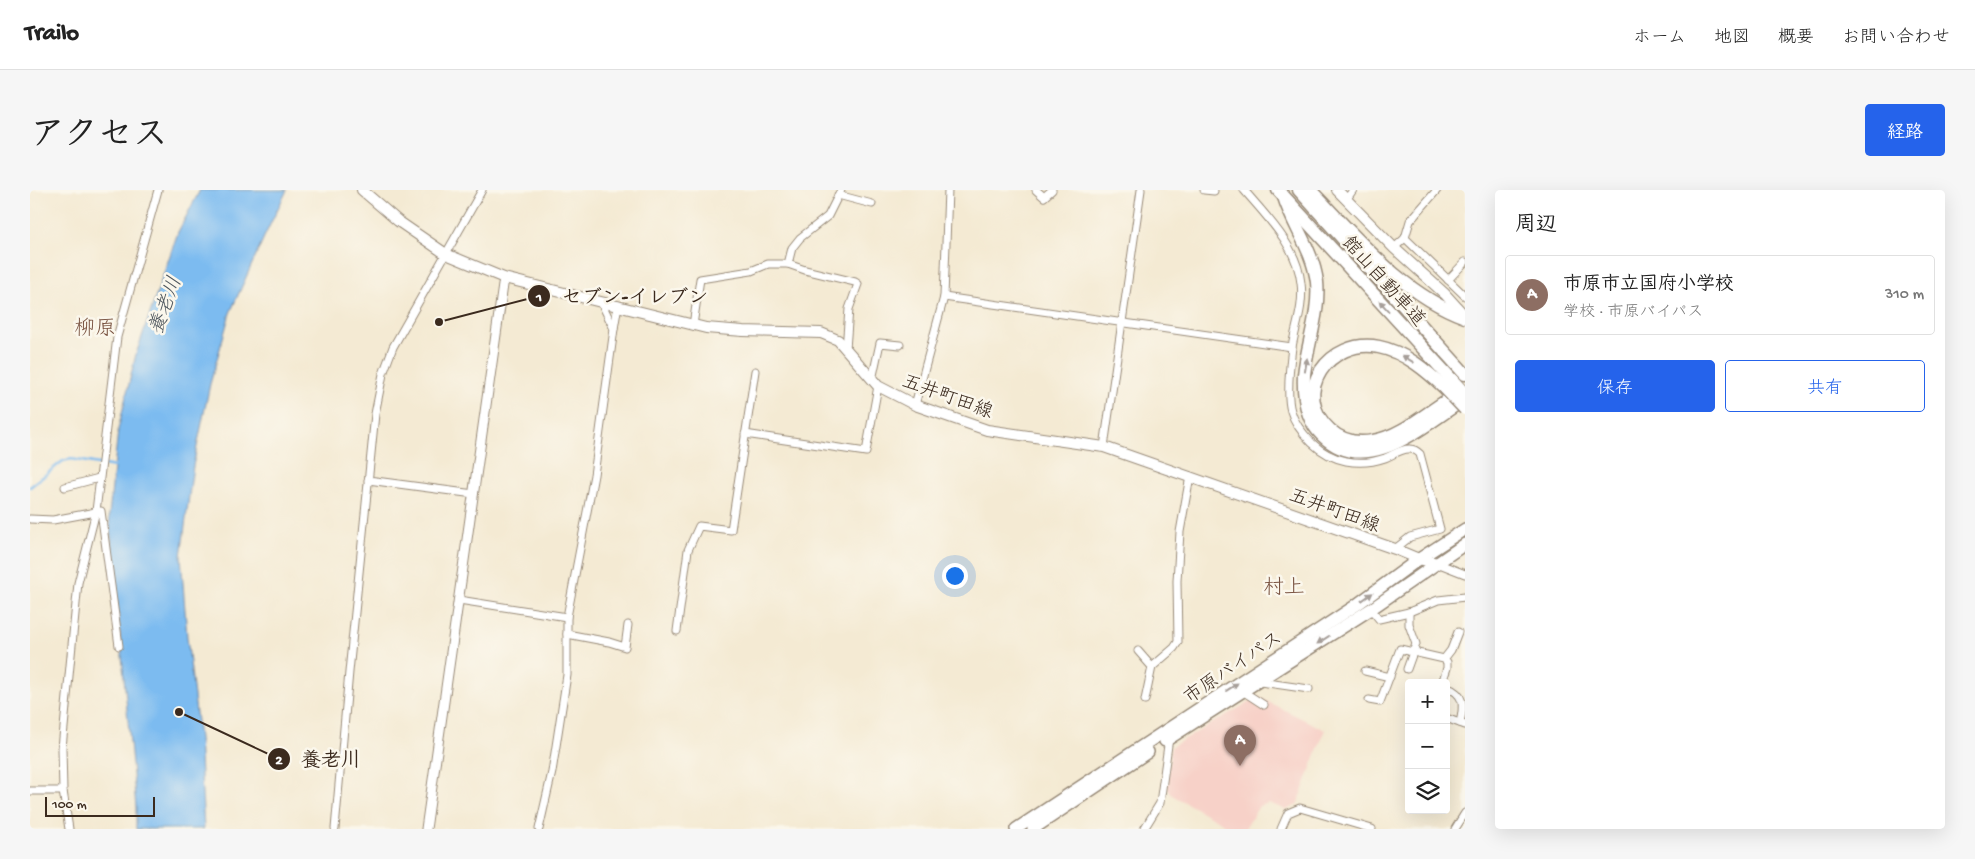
<!DOCTYPE html>
<html lang="ja">
<meta charset="utf-8">
<style>
:root{--surface:#fff;--page:#f6f6f6;--text:#222;--muted:#767676;--line:#e0e0e0;--accent:#2563eb}
body{margin:0;font-family:"Gochi Hand","Klee One",sans-serif;background:var(--page);color:var(--text)}
.controls{position:absolute;right:15px;bottom:15px;display:grid;overflow:hidden;border-radius:5px;box-shadow:0 5px 20px #0002}
.controls button{width:45px;height:45px;display:grid;place-items:center;padding:0;border:0;border-bottom:1px solid var(--line);background:var(--surface);color:var(--text);font:25px sans-serif}
.scale{position:absolute;left:15px;bottom:12px;width:110px;box-sizing:border-box;padding-left:5px;border:2px solid #3b2a1e;border-top:0;font-size:14px;line-height:18px;white-space:nowrap;color:#3b2a1e;-webkit-text-stroke:4px #fbf7ec;paint-order:stroke}
.you{position:absolute;left:924px;top:385px;width:18px;height:18px;margin:-12px;border:4px solid #fff;border-radius:50%;background:#1a73e8;box-shadow:0 0 0 8px #1a73e833}
.badge{display:grid;place-items:center;width:32px;height:32px;border-radius:50%;background:var(--accent);color:#fff;font-size:16px;font-weight:700}
.pin{position:absolute;translate:-50% -41px;filter:drop-shadow(0 1px 2px #0008)}
.pin::after{content:'';position:absolute;top:26px;width:18px;height:15px;background:inherit;clip-path:polygon(0 0,100% 0,50% 100%)}
.list{margin:0;padding:0;list-style:none}
h2{display:flex;justify-content:space-between;align-items:center;height:65px;margin:0;padding:0 20px;font-size:21px}
h2 small{font-size:16px;font-weight:400;color:var(--muted)}
.list li{display:grid;grid-template-columns:32px 1fr auto;gap:15px;align-items:center;box-sizing:border-box;height:80px;margin:0 10px 10px;padding:0 10px;border:1px solid var(--line);border-radius:5px}
.list b{display:block;font-size:19px;white-space:nowrap}
.list p{margin:0;font-size:16px;white-space:nowrap;color:var(--muted)}
.list em{font-size:16px;font-style:normal;color:var(--muted)}
.actions{display:flex;gap:10px;padding:15px 20px}
.actions a{flex:1;padding:11px 0;border:1px solid var(--accent);border-radius:5px;text-align:center;font-size:18px;color:var(--accent)}
.actions .main{background:var(--accent);color:#fff}
.icon{flex:none;width:28px;height:28px;fill:none;stroke:currentColor;stroke-width:2;stroke-linecap:round;stroke-linejoin:round}
.map{position:relative;flex:none;width:1435px;height:639px;overflow:hidden;border-radius:5px}
header{display:flex;align-items:center;gap:30px;box-sizing:border-box;height:70px;padding:0 25px;background:var(--surface);border-bottom:1px solid var(--line)}
header strong{font-size:24px}
nav{display:flex;gap:28px;margin-inline-start:auto;font-size:18px}
.intro{display:flex;align-items:center;justify-content:space-between;box-sizing:border-box;height:120px;padding:0 30px}
h1{margin:0;font-size:35px}
.button{padding:12px 22px;border-radius:5px;background:var(--accent);color:#fff;font-size:18px;font-weight:700}
main{display:flex;gap:30px;padding:0 30px}
aside{flex:1;background:var(--surface);border-radius:5px;box-shadow:0 5px 20px #0002}
.map>svg:first-child{display:block}
.built{fill:#f7d1c8}
.water{fill:#7cbbf0;stroke:#5c7287}
.lines{fill:none;stroke-linecap:round;stroke-linejoin:round}
.stream{stroke:#7cbbf0;stroke-width:2.5}
.minor-casing{stroke:#988a78;stroke-width:9}
.tertiary-casing{stroke:#988a78;stroke-width:11}
.secondary-casing{stroke:#988a78;stroke-width:12}
.trunk-casing{stroke:#988a78;stroke-width:14}
.motorway-casing{stroke:#988a78;stroke-width:15}
.minor{stroke:#fff;stroke-width:7}
.tertiary{stroke:#fff;stroke-width:9}
.secondary{stroke:#fff;stroke-width:10}
.trunk{stroke:#fff;stroke-width:11}
.motorway{stroke:#fff;stroke-width:12}
.motorway-bridge-casing{stroke:#988a78;stroke-width:15;stroke-linecap:butt}
.motorway-bridge{stroke:#fff;stroke-width:12}
.oneway{fill:#a79f9a}
.labels{text-anchor:middle;stroke-width:5;stroke-linejoin:round;paint-order:stroke}
.street-label{font-size:19px;fill:#3b2a1e;stroke:#fbf7ec}
.water-label{font-size:20px;font-style:italic;fill:#4e565d;stroke:#fbf7ec}
.quarter-label{font-size:21px;fill:#795240;stroke:#fbf7ec}
.leader{fill:none;stroke:#3b2a1e;stroke-width:2}
.callout-dot{fill:#3b2a1e;stroke:#fbf7ec;stroke-width:2}
.mark-label{font-size:15px;text-anchor:middle;font-weight:bold;fill:#fff}
.callout-label{font-size:20px;text-anchor:middle;font-weight:bold;fill:#3b2a1e;stroke:#fbf7ec;stroke-width:5;stroke-linejoin:round;paint-order:stroke}
</style>
<header>
<strong>Trailo</strong>
<nav><a>ホーム</a><a>地図</a><a>概要</a><a>お問い合わせ</a></nav>
</header>
<div class="intro"><h1>アクセス</h1><a class="button">経路</a></div>
<main>
<div class="map">
<svg width="1435" height="639" viewBox="0 0 1435 639">
<rect width="100%" height="100%" fill="#fbf7ec"/>
<filter id="ink" filterUnits="userSpaceOnUse"><feTurbulence type="fractalNoise" baseFrequency=".02" numOctaves="2"/><feDisplacementMap in="SourceGraphic" scale="10" xChannelSelector="R" yChannelSelector="G"/><feConvolveMatrix kernelMatrix="1 2 1 2 8 2 1 2 1" color-interpolation-filters="sRGB"/></filter>
<filter id="wash" filterUnits="userSpaceOnUse"><feTurbulence type="fractalNoise" baseFrequency=".0096" numOctaves="4" result="noise"/><feDisplacementMap in="SourceGraphic" scale="20" xChannelSelector="R" yChannelSelector="G"/><feGaussianBlur stdDeviation="1.12" result="paint"/><feColorMatrix in="noise" values="0 0 0 0 0 0 0 0 0 0 0 0 0 0 0 0 0 1.4 0 .05"/><feComposite in="paint" operator="in"/></filter>
<g filter="url(#wash)">
<rect width="100%" height="100%" fill="#f4ead3"/>
<polygon class="built" points="1228,507 1295,540 1267,615 1256,620 1239,613 1229,616 1215,639 1203,639 1142,605 1136,596 1141,557"/>
<polygon class="water" points="170,0 257,0 235,45 200,123 180,194 163,276 151,366 157,447 169,548 174,639 106,639 106,617 79,325 88,240 106,164 148,42"/>
<g class="lines">
<polyline class="stream" points="0,297 33,271 41,269 85,277"/>
</g>
</g>
<g filter="url(#ink)">
<g class="lines">
<defs>
<g id="minor">
<polyline points="1006,0 1014,7 1022,0"/>
<polyline points="1174,0 1184,1"/>
<path d="M1214,0C1237,27 1267,56 1271,93C1274,115 1266,135 1262,157C1260,173 1256,205 1261,221C1264,232 1274,245 1282,253C1302,272 1329,277 1355,268C1363,265 1372,258 1380,259C1384,259 1387,261 1390,264L1410,339L1380,347L1365,359"/>
<polyline points="808,5 842,14"/>
<polyline points="1316,10 1323,0"/>
<polyline points="1375,48 1435,106"/>
<polyline points="1364,58 1375,48 1380,31 1407,0"/>
<polyline points="758,74 762,58 770,48 798,26 811,0"/>
<polyline points="1418,90 1435,72"/>
<polyline points="914,107 1262,157"/>
<polyline points="663,135 670,89 721,81 738,74 758,74 775,80 825,92 828,94 819,119 816,159"/>
<polyline points="584,139 588,115"/>
<polyline points="842,190 850,153 870,155"/>
<polyline points="885,215 914,107 918,0"/>
<polyline points="715,244 836,262 848,196"/>
<polyline points="1074,257 1111,0"/>
<polyline points="338,290 444,304"/>
<polyline points="35,297 69,288"/>
<polyline points="0,329 23,330 71,321 89,456"/>
<polyline points="1407,373 1435,384"/>
<polyline points="429,410 537,427"/>
<polyline points="1341,419 1349,429 1379,422 1408,410 1435,407"/>
<polyline points="647,441 658,360 669,336 701,340 725,181"/>
<polyline points="537,444 579,452 595,457 598,435"/>
<polyline points="1108,461 1122,477"/>
<polyline points="1414,469 1421,460 1428,442"/>
<polyline points="1377,479 1386,454 1379,435 1379,422"/>
<polyline points="1335,481 1360,487"/>
<polyline points="1230,492 1279,499"/>
<path d="M1416,497C1435,504 1434,515 1430,533"/>
<polyline points="1214,502 1234,515"/>
<polyline points="1115,510 1122,477 1144,458 1148,452 1147,391 1150,342 1160,286"/>
<polyline points="1339,510 1350,512 1370,459 1414,469 1417,472 1417,478 1412,493"/>
<polyline points="1416,528 1435,535"/>
<polyline points="0,601 33,601"/>
<polyline points="39,639 33,601 32,558 48,393 66,321 87,147 128,0"/>
<polyline points="305,639 319,482 345,224 353,184 363,157 452,0"/>
<polyline points="509,639 522,582 537,485 537,427 564,285 584,139 571,112"/>
<polyline points="1114,639 1130,613 1139,548"/>
<polyline points="1251,639 1258,623 1270,618 1342,639"/>
<polyline points="1425,639 1435,623"/>
</g>
<polyline id="tertiary" points="396,639 474,88"/>
<g id="secondary">
<polyline points="332,0 368,31 416,64 474,88 676,138 713,141 791,143 808,150 848,196 885,215 957,240 1074,257 1365,359 1389,369 1407,373"/>
<polyline points="1307,0 1364,58 1415,104 1434,125"/>
</g>
<g id="trunk">
<polyline points="1135,551 1341,419 1435,354"/>
<polyline points="986,639 1325,416 1389,369 1435,339"/>
<polyline points="1003,639 1118,562"/>
</g>
<g id="motorway">
<polyline points="1248,0 1423,191"/>
<polyline points="1269,0 1435,184"/>
<path d="M1280,0C1325,46 1373,105 1435,127"/>
<path d="M1254,7C1263,36 1283,60 1287,92C1290,123 1277,154 1274,185C1273,207 1276,230 1292,245C1334,286 1387,241 1424,216"/>
<path d="M1416,211C1394,225 1369,247 1343,251C1327,254 1312,251 1300,240C1259,203 1300,147 1349,157C1375,162 1397,181 1416,199"/>
</g>
</defs>
<use href="#minor" class="minor-casing"/>
<use href="#tertiary" class="tertiary-casing"/>
<use href="#secondary" class="secondary-casing"/>
<use href="#trunk" class="trunk-casing"/>
<use href="#motorway" class="motorway-casing"/>
<use href="#minor" class="minor"/>
<use href="#tertiary" class="tertiary"/>
<use href="#secondary" class="secondary"/>
<use href="#trunk" class="trunk"/>
<use href="#motorway" class="motorway"/>
<defs>
<g id="motorway-bridge">
<polyline points="1423,191 1435,204"/>
<polyline points="1416,199 1435,219"/>
</g>
</defs>
<use href="#motorway-bridge" class="motorway-bridge-casing"/>
<use href="#motorway-bridge" class="motorway-bridge"/>
</g>
<defs><path id="oneway-solid" d="M-6-.8H1V-3.2L6.5 0L1 3.2V.8H-6Z" transform="scale(1.25)"/></defs>
<g class="oneway">
<use href="#oneway-solid" transform="translate(1354 116) rotate(-132)"/>
<use href="#oneway-solid" transform="translate(1378 169) rotate(-149)"/>
<use href="#oneway-solid" transform="translate(1276 175) rotate(-81)"/>
<use href="#oneway-solid" transform="translate(1337 407) rotate(-36)"/>
<use href="#oneway-solid" transform="translate(1293 450) rotate(147)"/>
<use href="#oneway-solid" transform="translate(1202 497) rotate(-34)"/>
</g>
</g>
<g class="labels">
<g class="street-label">
<text transform="translate(1355 90) rotate(48)" y="7">館山自動車道</text>
<text transform="translate(918 205) rotate(20)" y="7">五井町田線</text>
<text transform="translate(1305 319) rotate(20)" y="7">五井町田線</text>
<text transform="translate(1202 476) rotate(-34)" y="7">市原バイパス</text>
</g>
<g class="water-label">
<text transform="translate(134 115) rotate(-70)" y="7">養老川</text>
</g>
<g class="quarter-label">
<text x="65" y="144">柳原</text>
<text x="1254" y="403">村上</text>
</g>
</g>
<path class="leader" d="M409 132L509 106M149 522L249 569"/>
<g class="callout-dot">
<circle cx="409" cy="132" r="5"/>
<circle cx="149" cy="522" r="5"/>
<circle cx="509" cy="106" r="12"/>
<circle cx="249" cy="569" r="12"/>
</g>
<g class="mark-label">
<text x="509" y="111">1</text>
<text x="249" y="574">2</text>
</g>
<g class="callout-label">
<text x="605" y="113">セブン-イレブン</text>
<text x="301" y="576">養老川</text>
</g>
</svg>
<div class="controls">
<button>+</button>
<button>−</button>
<button><svg class="icon" aria-label="layers" viewBox="0 0 24 24"><path d="M12 4l9 5-9 5-9-5zM3 14l9 5 9-5"/></svg></button>
</div>
<div class="scale">100 m</div>
<div class="you"></div>
<div class="pin badge" style="left:1210px;top:576px;background:#8d6e63">A</div>
</div>
<aside>
<h2>周辺<small></small></h2>
<ul class="list">
<li><span class="badge" style="background:#8d6e63">A</span><div><b>市原市立国府小学校</b><p>学校 · 市原バイパス</p></div><em>310 m</em></li>
</ul>
<div class="actions"><a class="main">保存</a><a>共有</a></div>
</aside>
</main>
